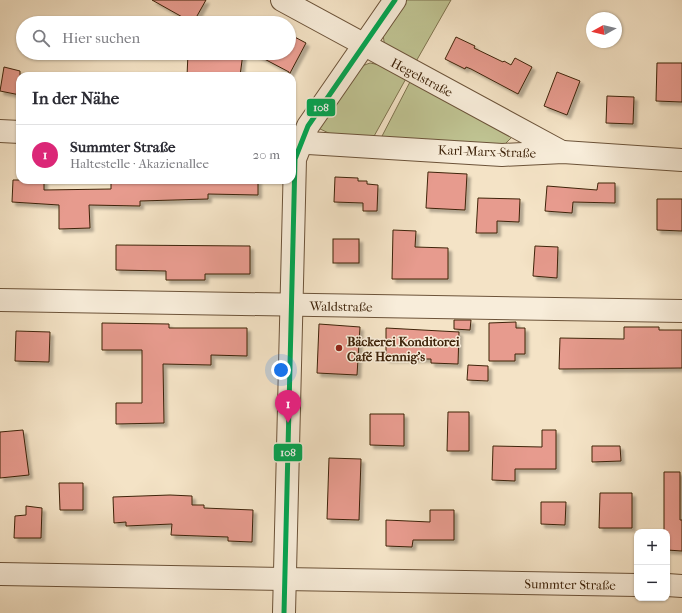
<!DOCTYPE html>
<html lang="de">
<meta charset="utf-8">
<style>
:root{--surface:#fff;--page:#f2f2f3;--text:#2b2b33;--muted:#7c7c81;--line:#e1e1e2;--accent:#db2777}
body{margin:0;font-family:"IM FELL French Canon",serif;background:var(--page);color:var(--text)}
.controls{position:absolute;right:12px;bottom:12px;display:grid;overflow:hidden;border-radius:8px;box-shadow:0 1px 3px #0004}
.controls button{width:36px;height:36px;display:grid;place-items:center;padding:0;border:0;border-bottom:1px solid var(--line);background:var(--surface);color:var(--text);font:20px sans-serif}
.compass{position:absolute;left:586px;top:12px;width:36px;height:36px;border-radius:50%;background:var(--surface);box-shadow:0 1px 3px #0004;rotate:262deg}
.you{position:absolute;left:281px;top:370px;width:14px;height:14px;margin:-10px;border:3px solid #fff;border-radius:50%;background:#1a73e8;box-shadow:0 0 0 6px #1a73e833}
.badge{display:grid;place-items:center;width:26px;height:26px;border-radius:50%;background:var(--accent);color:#fff;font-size:13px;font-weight:700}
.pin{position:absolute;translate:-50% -33px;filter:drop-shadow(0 1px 2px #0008)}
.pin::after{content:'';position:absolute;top:21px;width:14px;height:12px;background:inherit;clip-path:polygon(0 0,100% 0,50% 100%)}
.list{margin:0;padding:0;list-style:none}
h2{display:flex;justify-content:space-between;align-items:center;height:52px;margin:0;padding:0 16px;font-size:17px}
h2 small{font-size:13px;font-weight:400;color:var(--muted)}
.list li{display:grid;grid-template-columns:26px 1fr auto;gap:12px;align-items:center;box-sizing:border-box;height:60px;padding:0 16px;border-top:1px solid var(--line)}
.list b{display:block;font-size:15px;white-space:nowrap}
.list p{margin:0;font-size:13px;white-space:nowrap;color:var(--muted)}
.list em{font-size:13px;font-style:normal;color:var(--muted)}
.icon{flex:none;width:22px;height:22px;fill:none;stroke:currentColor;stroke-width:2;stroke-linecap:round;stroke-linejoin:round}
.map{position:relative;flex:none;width:682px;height:613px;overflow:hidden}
.search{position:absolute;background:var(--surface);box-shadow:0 1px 3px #0004;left:16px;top:16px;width:280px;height:44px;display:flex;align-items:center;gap:10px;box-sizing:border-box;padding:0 14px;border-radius:22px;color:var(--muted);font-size:15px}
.panel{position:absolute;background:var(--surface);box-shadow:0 1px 3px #0004;left:16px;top:72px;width:280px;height:112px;border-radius:12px}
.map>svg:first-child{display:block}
.green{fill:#bfc392;stroke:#7e734e}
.building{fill:#e79b8e;stroke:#3e230a;filter:url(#shadow)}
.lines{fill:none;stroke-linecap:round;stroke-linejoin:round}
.minor-casing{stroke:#6c5339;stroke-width:24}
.minor{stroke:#f8edda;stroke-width:22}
.bus-1-casing{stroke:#f8edda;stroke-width:8}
.bus-1{stroke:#00a651;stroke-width:5}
.poi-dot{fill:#8f2418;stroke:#f8edda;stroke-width:1.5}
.labels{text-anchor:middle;stroke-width:3;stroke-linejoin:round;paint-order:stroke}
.street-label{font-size:13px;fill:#3e230a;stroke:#f8edda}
.poi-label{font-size:13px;font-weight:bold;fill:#3e230a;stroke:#f8edda;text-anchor:start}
.line-badge{stroke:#f8edda;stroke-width:1.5}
.badge-label{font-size:11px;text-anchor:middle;font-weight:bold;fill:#fff}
</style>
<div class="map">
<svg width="682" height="613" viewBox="0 0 682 613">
<defs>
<filter id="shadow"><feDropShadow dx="3.5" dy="3.5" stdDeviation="1" flood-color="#0004"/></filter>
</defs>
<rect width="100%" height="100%" fill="#f4e3c6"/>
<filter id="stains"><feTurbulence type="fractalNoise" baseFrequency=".005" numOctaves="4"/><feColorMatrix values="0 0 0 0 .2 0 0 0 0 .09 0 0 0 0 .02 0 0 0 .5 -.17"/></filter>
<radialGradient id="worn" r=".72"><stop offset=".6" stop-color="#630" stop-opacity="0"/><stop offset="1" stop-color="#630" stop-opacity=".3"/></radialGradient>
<g class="green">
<polygon points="405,0 451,0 414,65 385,49 383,34"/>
<polygon points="370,63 385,66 408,75 373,138 333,135 318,128 359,67"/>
<polygon points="412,78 512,132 512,137 505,144 380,140"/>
</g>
<g class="building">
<polygon points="152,0 206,0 193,23"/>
<polygon points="289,34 306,43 289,75 289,72 253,53 289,53"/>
<polygon points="456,37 475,46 474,48 503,62 504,61 511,65 515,58 532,67 518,94 471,69 466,67 465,69 445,59"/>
<polygon points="188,53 243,53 240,76 203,73 203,76 187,76"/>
<polygon points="657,63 682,63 682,102 656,101"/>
<polygon points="4,67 20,71 20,95 0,91"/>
<polygon points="557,72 580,81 567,115 544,106"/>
<polygon points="607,96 634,97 633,124 606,123"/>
<polygon points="428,172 467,174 465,210 426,208"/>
<polygon points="335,177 358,178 358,181 367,181 367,184 378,185 377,211 363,211 363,203 334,202"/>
<polygon points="13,180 44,180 44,190 111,189 111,180 258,180 258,195 208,194 208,199 140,201 140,206 89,205 90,228 59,229 59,205 12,202"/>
<polygon points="598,183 615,183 615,203 573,202 572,213 545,211 547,186 597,190"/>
<polygon points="478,198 520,199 519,222 497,221 497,233 476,233"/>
<polygon points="657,199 682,199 682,231 657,230"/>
<polygon points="393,230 416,231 415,247 448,248 448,279 392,279"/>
<rect x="333" y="239" width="26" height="24"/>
<polygon points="116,245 250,246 250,274 205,274 205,280 166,280 166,271 116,270"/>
<polygon points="535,246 558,247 557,278 533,276"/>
<polygon points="454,320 471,320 470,330 454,329"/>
<polygon points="516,322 516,328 525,328 525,354 515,354 515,361 489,361 489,323"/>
<polygon points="102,323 169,324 169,328 247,328 247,356 211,355 211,365 163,364 164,423 116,424 116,403 142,403 142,350 102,350"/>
<polygon points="319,324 360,327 357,375 317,373"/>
<polygon points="624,327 659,327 659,330 682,330 682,368 559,369 560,338 624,339"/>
<polygon points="386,328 459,332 458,364 431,363 431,359 386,359"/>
<polygon points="16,331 50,332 49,362 15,361"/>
<polygon points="468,365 488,366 488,381 467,380"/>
<polygon points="448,412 469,412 469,451 447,451"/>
<polygon points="370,414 404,414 404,446 370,445"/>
<polygon points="23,430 29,475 0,478 0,432"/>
<polygon points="542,430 556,430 556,469 515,469 515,481 492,480 493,446 542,447"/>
<polygon points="592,446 620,446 621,461 592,462"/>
<polygon points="329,458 361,459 359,520 327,519"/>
<polygon points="664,472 680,472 680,520 682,520 682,551 667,550 667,532 664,532"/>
<polygon points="59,483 83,483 83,510 60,510"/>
<polygon points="600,493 632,493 632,528 599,528"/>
<polygon points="170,495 192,496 192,505 204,505 204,508 253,510 252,542 228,541 228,537 171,535 172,524 126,526 126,522 114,523 113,497"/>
<polygon points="541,502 566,502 565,525 541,524"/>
<polygon points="26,506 42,508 41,538 14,538 15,516 26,515"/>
<polygon points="430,510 454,510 454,540 413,540 412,547 386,546 386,520 430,522"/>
</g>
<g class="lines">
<defs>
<g id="minor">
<polyline points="282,0 562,152"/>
<polyline points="0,131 20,132"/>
<polyline points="292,142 502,155 563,152 682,160"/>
<polyline points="0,300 682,311"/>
<polyline points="0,574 637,585"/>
<polyline points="667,585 682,586"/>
<polyline points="284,613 295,159 308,126 395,0"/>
</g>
</defs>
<use href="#minor" class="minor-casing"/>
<use href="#minor" class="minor"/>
<defs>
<polyline id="bus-1" points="284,613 295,159 308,126 395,0"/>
</defs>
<use href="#bus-1" class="bus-1-casing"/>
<use href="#bus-1" class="bus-1"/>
</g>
<circle class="poi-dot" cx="339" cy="348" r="4"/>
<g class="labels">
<g class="street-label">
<text transform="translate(422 77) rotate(28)" y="5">Hegelstraße</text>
<text transform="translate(487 151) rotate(2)" y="5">Karl-Marx-Straße</text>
<text transform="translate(341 306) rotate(1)" y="5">Waldstraße</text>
<text transform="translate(570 584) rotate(1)" y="5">Summter Straße</text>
</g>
<g class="poi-label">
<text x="347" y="346">Bäckerei Konditorei<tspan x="347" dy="15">Café Hennig's</tspan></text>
</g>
</g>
<g class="line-badge">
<rect x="306" y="98" width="30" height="19" rx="4" fill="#00a651"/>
<rect x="273" y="443" width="30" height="19" rx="4" fill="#00a651"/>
</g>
<g class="badge-label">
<text x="321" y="111">108</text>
<text x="288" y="456">108</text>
</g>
<rect width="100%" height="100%" filter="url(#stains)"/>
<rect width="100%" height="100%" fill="url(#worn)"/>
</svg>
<div class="controls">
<button>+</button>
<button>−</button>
</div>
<svg class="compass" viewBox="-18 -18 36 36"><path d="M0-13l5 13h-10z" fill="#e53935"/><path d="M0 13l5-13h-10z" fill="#7c7c81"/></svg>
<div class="you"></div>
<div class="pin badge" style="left:288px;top:423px">1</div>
<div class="search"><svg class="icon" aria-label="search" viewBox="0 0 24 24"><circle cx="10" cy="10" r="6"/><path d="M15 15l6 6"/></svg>Hier suchen</div>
<section class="panel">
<h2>In der Nähe<small></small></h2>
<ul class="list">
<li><span class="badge">1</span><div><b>Summter Straße</b><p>Haltestelle · Akazienallee</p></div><em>20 m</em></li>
</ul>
</section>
</div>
